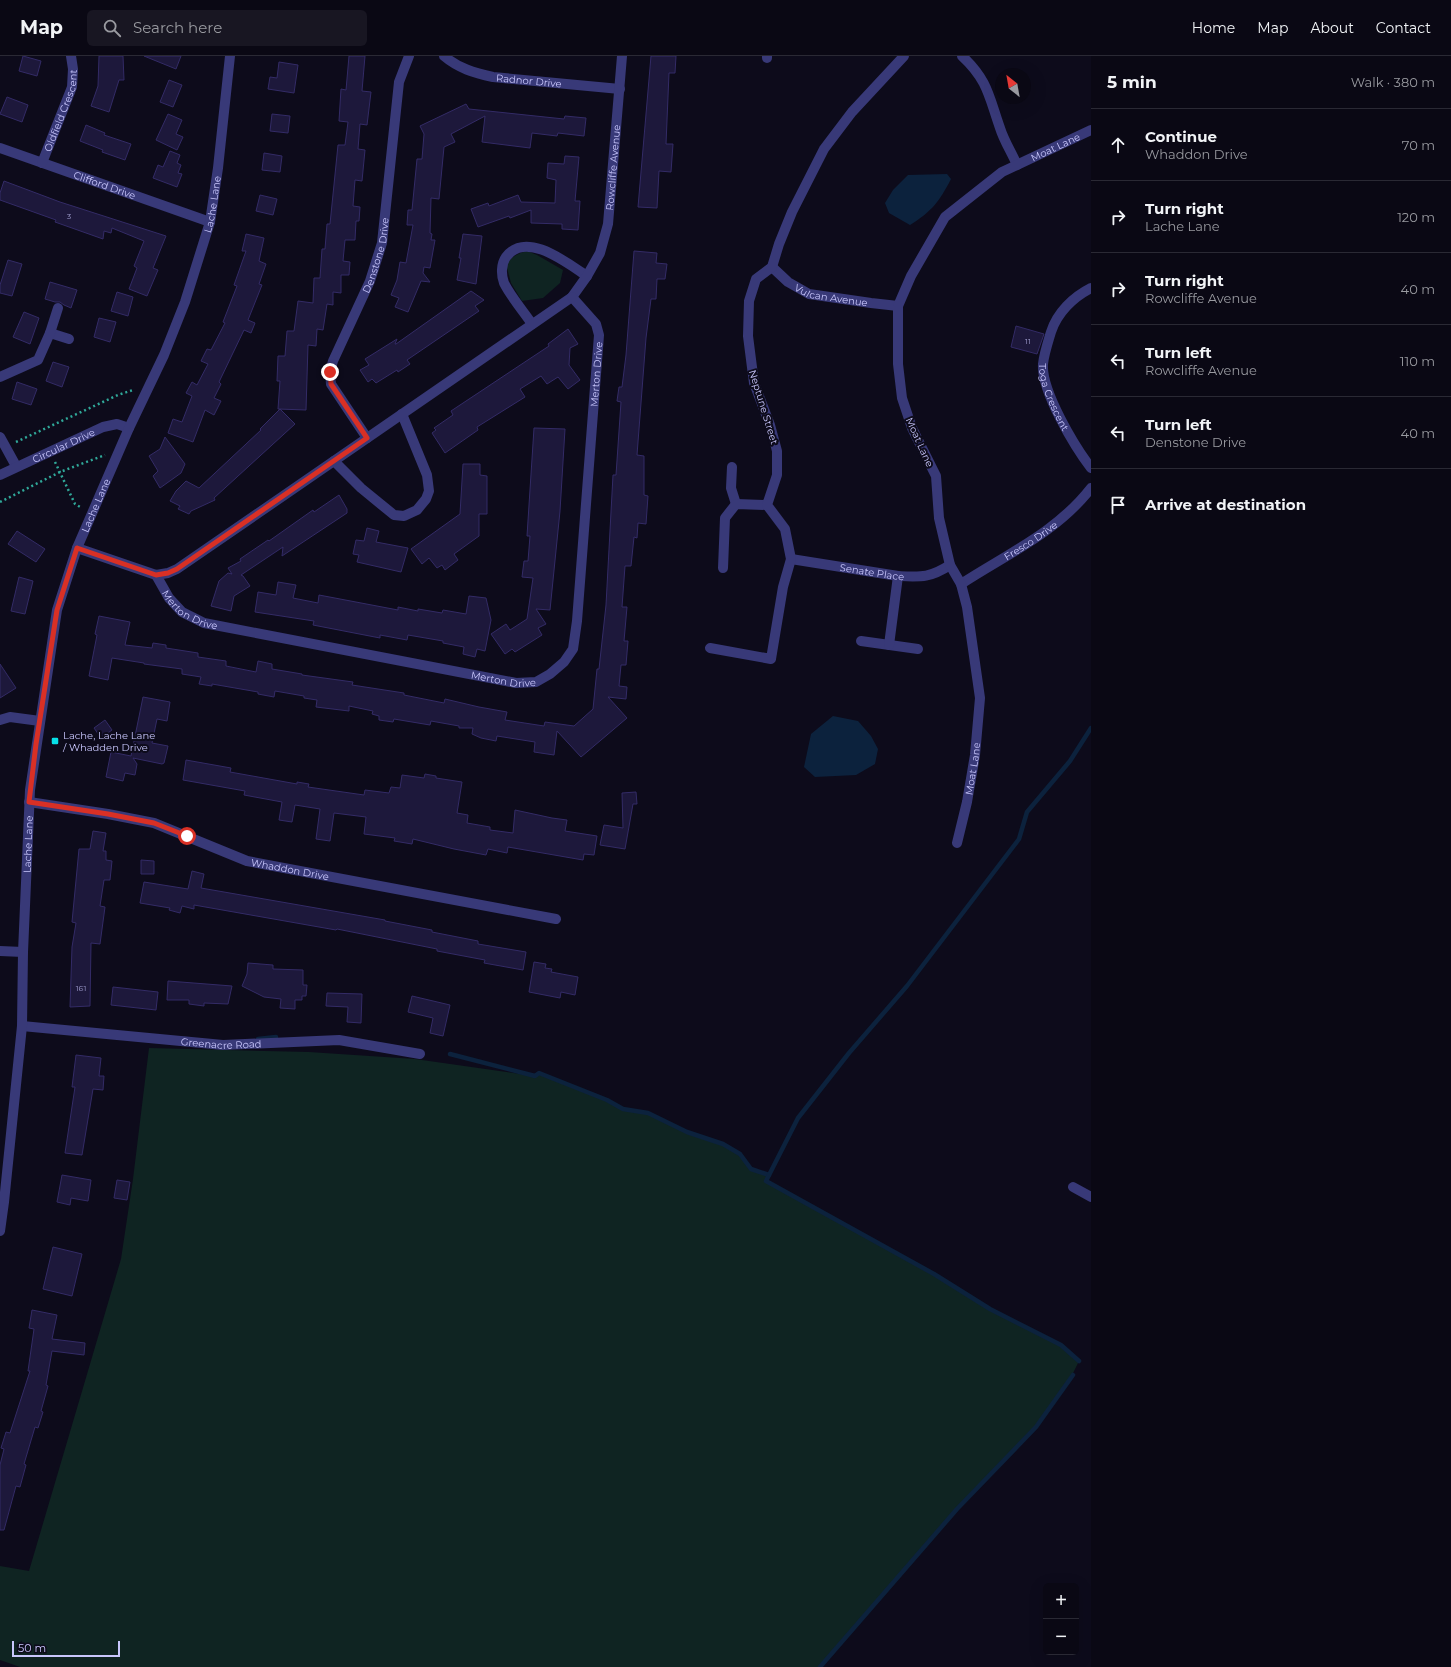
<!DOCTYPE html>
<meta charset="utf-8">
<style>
:root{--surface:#0a0814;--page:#181622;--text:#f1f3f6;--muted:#999aa0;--line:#2a2934}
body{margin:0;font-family:Montserrat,sans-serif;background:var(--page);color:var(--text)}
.controls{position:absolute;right:12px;bottom:12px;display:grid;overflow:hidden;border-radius:6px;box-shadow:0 4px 16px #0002}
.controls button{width:36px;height:36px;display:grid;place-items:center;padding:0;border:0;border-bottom:1px solid var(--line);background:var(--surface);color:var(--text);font:20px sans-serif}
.compass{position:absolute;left:995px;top:12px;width:36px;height:36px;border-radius:50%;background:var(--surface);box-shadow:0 4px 16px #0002;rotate:329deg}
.scale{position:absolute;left:12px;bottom:10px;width:108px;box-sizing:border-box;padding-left:4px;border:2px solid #c9c7fd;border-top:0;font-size:11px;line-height:14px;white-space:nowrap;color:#c9c7fd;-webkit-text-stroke:3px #0d0b1b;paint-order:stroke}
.stop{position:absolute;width:12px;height:12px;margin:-9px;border:3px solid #d93025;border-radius:50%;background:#fff}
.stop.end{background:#d93025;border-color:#fff;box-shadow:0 1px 4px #0008}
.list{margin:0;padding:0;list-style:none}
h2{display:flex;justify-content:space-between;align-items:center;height:52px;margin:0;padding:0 16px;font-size:17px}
h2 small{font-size:13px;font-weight:400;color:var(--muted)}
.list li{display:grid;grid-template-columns:26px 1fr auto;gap:12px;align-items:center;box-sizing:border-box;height:72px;padding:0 16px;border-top:1px solid var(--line)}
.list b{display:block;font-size:15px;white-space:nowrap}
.list p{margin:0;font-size:13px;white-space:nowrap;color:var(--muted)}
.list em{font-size:13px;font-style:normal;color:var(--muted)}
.icon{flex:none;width:22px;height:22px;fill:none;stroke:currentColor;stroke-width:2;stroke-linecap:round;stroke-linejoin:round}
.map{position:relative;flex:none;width:1091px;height:1611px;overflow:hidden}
header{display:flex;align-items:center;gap:24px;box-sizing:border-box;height:56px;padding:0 20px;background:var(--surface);border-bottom:1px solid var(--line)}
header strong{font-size:19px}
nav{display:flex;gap:22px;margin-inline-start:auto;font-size:14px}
.search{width:280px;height:36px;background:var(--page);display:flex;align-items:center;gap:10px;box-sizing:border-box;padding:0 14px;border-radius:6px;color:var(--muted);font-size:15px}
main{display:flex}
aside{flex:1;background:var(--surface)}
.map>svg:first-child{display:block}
.green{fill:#0f2422}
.water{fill:#0c223d}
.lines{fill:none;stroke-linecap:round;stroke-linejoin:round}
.stream{stroke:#0c223d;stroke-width:4.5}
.building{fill:#1d183b;stroke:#332b66}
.path{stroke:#30a899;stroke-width:2.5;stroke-dasharray:2 3;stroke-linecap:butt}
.minor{stroke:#383978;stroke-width:10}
.route{stroke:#d93025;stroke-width:5}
.poi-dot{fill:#07e1e9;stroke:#0d0b1b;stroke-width:1.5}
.labels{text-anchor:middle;stroke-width:4;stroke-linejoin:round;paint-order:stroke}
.number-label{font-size:8px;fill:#9e9bcc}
.street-label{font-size:10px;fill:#c9c7fd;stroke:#0d0b1b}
.poi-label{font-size:10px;fill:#c9c7fd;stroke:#0d0b1b;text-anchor:start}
</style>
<header>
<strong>Map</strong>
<div class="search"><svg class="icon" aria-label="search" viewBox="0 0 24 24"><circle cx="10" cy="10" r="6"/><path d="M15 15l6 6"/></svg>Search here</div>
<nav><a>Home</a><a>Map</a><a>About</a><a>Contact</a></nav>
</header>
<main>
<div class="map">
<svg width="1091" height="1611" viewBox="0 0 1091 1611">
<rect width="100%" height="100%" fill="#0d0b1b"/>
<g class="green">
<path d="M527,195L537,199L563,214L560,227L543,242L522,245L511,227L506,208C512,201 518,197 527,195Z"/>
<path d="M149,992L309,996L415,1003L534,1020L539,1017L607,1044L623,1053L648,1057L687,1076L723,1088L740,1098L751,1113L769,1119L766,1125L934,1218L990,1253L1061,1289L1079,1305C1052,1365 1000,1406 957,1454C910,1505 865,1559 820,1611H20L0,1604V1510L29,1515L121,1203L133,1123Z"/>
</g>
<g class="water">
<path d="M947,118L951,123C939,146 932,155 910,169L889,157L885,147L893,134L908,119Z"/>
<polygon points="833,660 858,665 871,680 878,693 875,708 856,719 815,721 804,711 811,678"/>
</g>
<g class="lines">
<g class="stream">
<polyline points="258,983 276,981"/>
<polyline points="450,998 535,1020 539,1017 607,1044 623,1053 648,1057 687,1076 723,1088 740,1098 751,1113 769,1119"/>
<polyline points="1079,1305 1061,1289 990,1253 934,1218 766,1125 798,1062 849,997 907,930 1019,783 1027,756 1070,705 1091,672"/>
<polyline points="820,1611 957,1453 1036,1371 1073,1319"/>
</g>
</g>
<g class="building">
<polygon points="23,0 41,5 37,20 19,15"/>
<polygon points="99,0 123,0 124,24 119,24 109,56 91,50 98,30"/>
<polygon points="144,0 181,0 176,13"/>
<polygon points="349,0 365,0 362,35 371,36 367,69 360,68 358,93 365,94 362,125 355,124 353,150 360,151 359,165 356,165 355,184 345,184 343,205 350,206 349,219 341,219 341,237 333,236 333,249 327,248 323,274 317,273 316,290 308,289 306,354 278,353 280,325 277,325 278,300 285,300 287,275 294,275 298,245 313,247 314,222 320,222 322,193 325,193 327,168 330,168 338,89 345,89 348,66 339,65 341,33 346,34"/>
<polygon points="651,0 676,0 675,17 669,17 666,88 673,88 671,116 659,115 657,152 638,151"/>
<polygon points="279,6 298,9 294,37 268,33 270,21 277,22"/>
<polygon points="169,24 182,29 173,51 160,46"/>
<polygon points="7,41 28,49 22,66 0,58"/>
<polygon points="466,48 469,53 564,63 565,60 586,62 584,80 558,77 557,80 532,77 530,92 482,86 485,60 451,78 455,86 444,91 439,143 431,142 430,177 432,178 431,184 435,184 430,212 424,211 423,217 430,226 421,225 408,256 395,251 399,242 391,239 397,224 400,206 406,207 413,169 407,169 408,154 412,154 417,103 422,103 424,78 420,70"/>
<polygon points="168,58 182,64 176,78 183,81 177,94 156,84"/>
<polygon points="272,58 290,60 288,77 270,75"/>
<polygon points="86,69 105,77 104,79 131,88 125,104 102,96 103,94 80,85"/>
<polygon points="170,95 180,99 177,107 181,109 178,117 182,118 177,131 153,122 158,109 163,111"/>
<polygon points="264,97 282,100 280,116 262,114"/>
<polygon points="565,100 579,101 575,145 580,145 578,174 562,173 562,168 531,167 531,154 510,162 509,160 478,171 471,153 488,147 489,150 518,139 521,146 555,147 556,124 547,122 548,107 564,108"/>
<polygon points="4,125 60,146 166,180 153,212 158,214 147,240 129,233 137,212 134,210 144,185 112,172 111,177 104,175 103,183 55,166 56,164 0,144 0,137"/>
<polygon points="260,139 277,143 273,159 256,155"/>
<polygon points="246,178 264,182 259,205 266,208 259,228 262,229 248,264 255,267 251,277 244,274 219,326 221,328 214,342 221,345 214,359 205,354 193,386 168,377 173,363 182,366 192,340 186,337 192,326 197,329 208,308 201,305 207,293 211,294 225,267 223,266 237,230 234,229 246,195 242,195"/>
<polygon points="463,178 482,180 476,228 457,224 461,202 459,202"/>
<polygon points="634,195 657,197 656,207 667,208 665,223 657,223 656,243 651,243 646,282 637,399 644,400 644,439 648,440 646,468 638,467 637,482 634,481 631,510 625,510 622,551 627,551 624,585 628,585 626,609 621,609 619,630 627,631 626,643 608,641 627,662 581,701 557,675 554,699 534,696 535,686 497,680 496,685 481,682 472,678 473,672 459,672 459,670 431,665 430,669 394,663 393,666 379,664 379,660 372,658 373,655 349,650 349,655 316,651 317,644 304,642 304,640 275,635 274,641 258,638 258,636 212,628 212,630 199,628 201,621 182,618 182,613 144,608 144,607 112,602 108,624 89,620 97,579 95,578 99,560 130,566 125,589 152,592 153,587 166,589 166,592 198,597 198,601 226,605 226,610 256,616 258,605 272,608 272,613 302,618 302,619 353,626 352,629 404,637 404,639 444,647 445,643 479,651 507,656 505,664 544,670 545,666 574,670 593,653 597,613 599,613 606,549 613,419 616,419 621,346 617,345 619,331 622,331 626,299"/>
<polygon points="8,204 22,208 12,240 0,237 0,229"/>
<polygon points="50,226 77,234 71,252 64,249 60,246 55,246 45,243"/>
<polygon points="471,235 484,244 475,250 479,255 407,304 410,308 398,316 397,314 376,327 372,323 368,326 360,314 369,309 365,303 397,283 395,288 396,288"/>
<polygon points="117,236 133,241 128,260 111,255"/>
<polygon points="24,256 39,262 30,288 13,281"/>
<polygon points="99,262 116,266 110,286 94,281"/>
<polygon points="1016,270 1044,278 1037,298 1011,291"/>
<polygon points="568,273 578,288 570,292 569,309 580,324 568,333 558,321 547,328 541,320 520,333 525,341 477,371 478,374 445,397 432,377 436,374 434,372 453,359 451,355 549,290 548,288"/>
<polygon points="53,306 69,311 62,331 46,325"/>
<polygon points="17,326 37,333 31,349 12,343"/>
<polygon points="280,353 295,368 214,442 215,444 191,455 189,458 178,453 180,450 170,445 176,435 186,425 199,432 261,374 260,373"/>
<polygon points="534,372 565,373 560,455 550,554 536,553 546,568 538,572 542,579 515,596 512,593 505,598 491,578 506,568 510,574 527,563 533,522 522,521 524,505 528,505 530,480 527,480"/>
<polygon points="165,381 185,408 181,417 160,432 153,420 158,415 149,400 160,393"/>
<polygon points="463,408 480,408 480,419 487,420 487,458 479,458 479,480 454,498 458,504 445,514 442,509 437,512 429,502 422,508 411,493 460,458"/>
<polygon points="339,439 347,453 347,457 282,500 283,491 241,519 243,520 250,530 234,540 231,555 211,550 219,525 228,517 232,518 228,512 241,505 240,503 268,484 269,485 313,454 314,456"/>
<polygon points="367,472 379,475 376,486 408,492 401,516 357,506 359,499 353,498 356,484 364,485"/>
<polygon points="17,475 45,493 36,506 8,488"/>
<polygon points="19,521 33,525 25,558 11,555"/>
<polygon points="278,526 296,529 293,542 318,547 319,539 398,554 398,551 418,555 418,553 442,557 443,554 466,558 469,540 486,542 491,564 485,595 477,593 475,601 463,598 464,591 443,587 443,585 408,579 407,584 380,579 380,582 313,569 314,565 255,556 258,536 276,539"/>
<polygon points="0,608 16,632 0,642"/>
<polygon points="143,641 170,646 167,665 157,663 152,687 168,690 164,707 162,708 133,702 137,708 135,719 125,717 123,725 106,721 111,696 131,700"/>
<polygon points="105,664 112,674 101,682 94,672"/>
<polygon points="186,704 231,712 230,716 297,728 297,726 309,728 308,731 364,739 365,734 389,737 391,731 400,732 402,719 424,722 425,718 436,720 436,722 462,726 457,757 468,759 467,767 490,771 490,774 513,777 515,754 552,762 567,764 565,775 597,780 594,799 584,798 583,804 508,791 507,797 488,793 486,799 454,793 413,783 412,788 394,785 395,782 364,778 366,761 334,757 330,785 316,783 320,753 295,749 292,766 279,764 282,746 244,739 245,735 183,724"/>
<polygon points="636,736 637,748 633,748 625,793 600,789 604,769 623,772 622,737"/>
<polygon points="93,775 106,777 103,795 106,795 106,804 112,805 110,824 104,824 100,850 105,851 100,888 91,887 90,950 70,951 72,891 76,867 72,866 79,793 90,793"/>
<polygon points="141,804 154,805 154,818 141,818"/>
<polygon points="192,815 204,818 201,832 385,864 385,865 432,874 432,876 478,885 478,888 526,896 523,914 484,907 485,904 437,895 437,893 337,873 336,874 194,849 194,853 182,850 180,857 169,854 170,852 140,847 144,826 188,833"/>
<polygon points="534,906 546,908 545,912 552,913 551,916 578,921 575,939 561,936 560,942 529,936"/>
<polygon points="248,907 273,909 273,913 303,914 303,929 307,929 306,940 302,940 302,944 295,944 295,953 280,952 281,943 264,941 242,930 247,918"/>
<polygon points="168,925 232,930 228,948 204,947 204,950 189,948 189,944 167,944"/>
<polygon points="113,931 158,936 156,954 111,949"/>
<polygon points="327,937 362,938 361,967 347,966 348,951 326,950"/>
<polygon points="412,940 450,949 443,980 430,977 433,962 408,956"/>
<polygon points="76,999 101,1002 99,1020 104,1020 103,1034 93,1033 82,1099 65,1097 75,1031 72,1031"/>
<polygon points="62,1119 91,1124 88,1145 71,1142 70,1149 57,1146"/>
<polygon points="117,1124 130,1126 127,1144 114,1142"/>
<polygon points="53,1191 82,1198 72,1240 43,1233"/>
<polygon points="32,1254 57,1259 52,1283 85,1287 84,1299 52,1295 46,1329 48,1330 41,1355 43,1356 38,1372 35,1371 24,1408 26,1409 20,1431 16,1430 4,1474 0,1474 0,1409 4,1393 1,1392 6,1376 10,1377 30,1315 28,1315 34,1273 29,1272"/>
</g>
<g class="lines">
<g class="path">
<polyline points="16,386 118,339 133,334"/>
<polyline points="55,406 75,448 82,452"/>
<polyline points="0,446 60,416 105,399"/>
</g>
<g class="minor">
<path id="s1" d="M444,0C458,12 474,17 493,21L620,33"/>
<path d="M962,0C988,24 989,41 1000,72C1004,85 1012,97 1017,109"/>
<polyline points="767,2 767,0"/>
<path id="s2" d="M0,92L210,166"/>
<path id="s3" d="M42,107L72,31L73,13L71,0"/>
<path id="s4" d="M772,211L788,226L809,238L871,247L898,250"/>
<path id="s5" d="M1091,232C1073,241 1057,257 1051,276C1048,286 1044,298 1043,308C1041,335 1075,391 1091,412"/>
<path d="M532,268C524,256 511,241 504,227C501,219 501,208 506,201C526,174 567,207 587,220"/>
<polyline points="50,277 69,283"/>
<polyline points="0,321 38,304 50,277 58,252"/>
<polyline points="0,381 16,410"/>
<path id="s6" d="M367,382L331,328L330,316L333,305L370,225L382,187L399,26L409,0"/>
<polyline points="334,405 361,432 394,459 404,460 417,454 426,443 429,435 427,419 402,358"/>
<polyline points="732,411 731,432 736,448"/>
<path id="s7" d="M0,419L103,371L117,368L129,372"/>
<path id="s8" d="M77,492L156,519L168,517L177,513L572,241L587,220L600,197L608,168L622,0"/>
<path id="s9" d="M791,503L898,520C921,521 930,522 950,509"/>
<polyline points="723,512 725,462 736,448 767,449"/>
<path id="s10" d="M156,519L169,542L182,556L204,567L516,627L536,626L550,618L564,606L573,593L577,565L599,279L596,268L572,241"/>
<path id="s11" d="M961,528C1007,498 1057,476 1091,432"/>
<polyline points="861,585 918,593"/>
<polyline points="889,589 898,520"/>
<polyline points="710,592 771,603 783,531 791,503 785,473 767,449 777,419 777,395 770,369 754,327 748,280 749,245 756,223 772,211 779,188 792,156 824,93 852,56 904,0"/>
<polyline points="0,664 10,661 40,665"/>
<path id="s12" d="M29,746L108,758L154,767L247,805L556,863"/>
<path id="s13" d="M957,787L967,746L975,699L980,642L967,551L961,528L950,509L939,462L936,420L912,372L902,342L898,308V250L911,220L945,161L1002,116L1091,74"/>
<polyline points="0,895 23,896"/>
<path id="s14" d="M22,970L223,989L339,984L420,998"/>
<polyline points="1073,1131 1091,1141"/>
<path id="s15" d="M0,1175L4,1146L22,970L23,896L30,734L57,554L77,492L129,372L164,299L185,246L210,166L218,112L230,0"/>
</g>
</g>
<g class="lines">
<polyline class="route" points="187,780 154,767 108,758 29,746 36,688 57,554 77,492 156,519 168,517 177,513 367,382 331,328 330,316"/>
</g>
<rect class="poi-dot" x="51" y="681" width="8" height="8" rx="2"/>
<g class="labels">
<g class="number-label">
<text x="69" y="163">3</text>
<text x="1028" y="288">11</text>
<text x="81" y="935">161</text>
</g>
<g class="street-label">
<text dy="4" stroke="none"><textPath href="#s1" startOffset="90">Radnor Drive</textPath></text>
<text dy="4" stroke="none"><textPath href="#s3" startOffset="56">Oldfield Crescent</textPath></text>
<text dy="4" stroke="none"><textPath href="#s13" startOffset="785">Moat Lane</textPath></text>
<text dy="4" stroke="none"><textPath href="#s8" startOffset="724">Rowcliffe Avenue</textPath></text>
<text dy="4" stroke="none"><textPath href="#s2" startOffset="111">Clifford Drive</textPath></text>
<text dy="4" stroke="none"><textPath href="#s15" startOffset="1060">Lache Lane</textPath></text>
<text dy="4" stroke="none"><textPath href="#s6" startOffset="203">Denstone Drive</textPath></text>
<text dy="4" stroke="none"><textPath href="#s4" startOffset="68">Vulcan Avenue</textPath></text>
<text dy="4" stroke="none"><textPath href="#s10" startOffset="734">Merton Drive</textPath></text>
<text dy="4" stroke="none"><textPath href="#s5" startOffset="129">Toga Crescent</textPath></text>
<text transform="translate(764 351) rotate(73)" y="4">Neptune Street</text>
<text transform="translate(920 386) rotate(66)" y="4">Moat Lane</text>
<text dy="4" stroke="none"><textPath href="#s7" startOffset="70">Circular Drive</textPath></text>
<text dy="4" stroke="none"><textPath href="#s15" startOffset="736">Lache Lane</textPath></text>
<text dy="4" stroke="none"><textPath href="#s11" startOffset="82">Fresco Drive</textPath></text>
<text dy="4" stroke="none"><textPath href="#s9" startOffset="82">Senate Place</textPath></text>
<text dy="4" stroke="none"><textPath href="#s10" startOffset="51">Merton Drive</textPath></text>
<text dy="4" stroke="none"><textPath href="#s10" startOffset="375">Merton Drive</textPath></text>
<text dy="4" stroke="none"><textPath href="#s13" startOffset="76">Moat Lane</textPath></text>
<text dy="4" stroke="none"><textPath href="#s15" startOffset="388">Lache Lane</textPath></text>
<text dy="4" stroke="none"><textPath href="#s12" startOffset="271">Whaddon Drive</textPath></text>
<text dy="4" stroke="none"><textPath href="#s14" startOffset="200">Greenacre Road</textPath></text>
</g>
<g class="poi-label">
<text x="63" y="683">Lache, Lache Lane<tspan x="63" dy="12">/ Whadden Drive</tspan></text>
</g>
</g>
</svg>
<div class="controls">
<button>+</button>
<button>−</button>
</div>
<svg class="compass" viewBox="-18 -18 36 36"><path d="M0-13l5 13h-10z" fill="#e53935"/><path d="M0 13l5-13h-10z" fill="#999aa0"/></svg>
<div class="scale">50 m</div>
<div class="stop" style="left:187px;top:780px"></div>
<div class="stop end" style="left:330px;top:316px"></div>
</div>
<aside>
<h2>5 min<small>Walk · 380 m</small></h2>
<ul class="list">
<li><svg class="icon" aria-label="ahead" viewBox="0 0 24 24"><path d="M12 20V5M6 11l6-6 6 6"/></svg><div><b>Continue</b><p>Whaddon Drive</p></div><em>70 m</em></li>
<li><svg class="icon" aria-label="right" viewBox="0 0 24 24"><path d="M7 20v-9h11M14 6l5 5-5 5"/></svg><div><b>Turn right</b><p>Lache Lane</p></div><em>120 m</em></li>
<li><svg class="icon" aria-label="right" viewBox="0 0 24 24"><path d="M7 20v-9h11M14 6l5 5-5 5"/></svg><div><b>Turn right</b><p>Rowcliffe Avenue</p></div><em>40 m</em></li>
<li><svg class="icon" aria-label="left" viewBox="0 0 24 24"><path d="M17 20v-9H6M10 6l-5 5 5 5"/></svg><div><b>Turn left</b><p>Rowcliffe Avenue</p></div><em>110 m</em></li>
<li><svg class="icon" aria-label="left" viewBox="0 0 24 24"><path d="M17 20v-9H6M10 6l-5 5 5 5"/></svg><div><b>Turn left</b><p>Denstone Drive</p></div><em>40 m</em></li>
<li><svg class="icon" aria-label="arrive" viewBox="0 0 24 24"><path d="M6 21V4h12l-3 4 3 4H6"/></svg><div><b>Arrive at destination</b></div></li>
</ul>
</aside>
</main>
